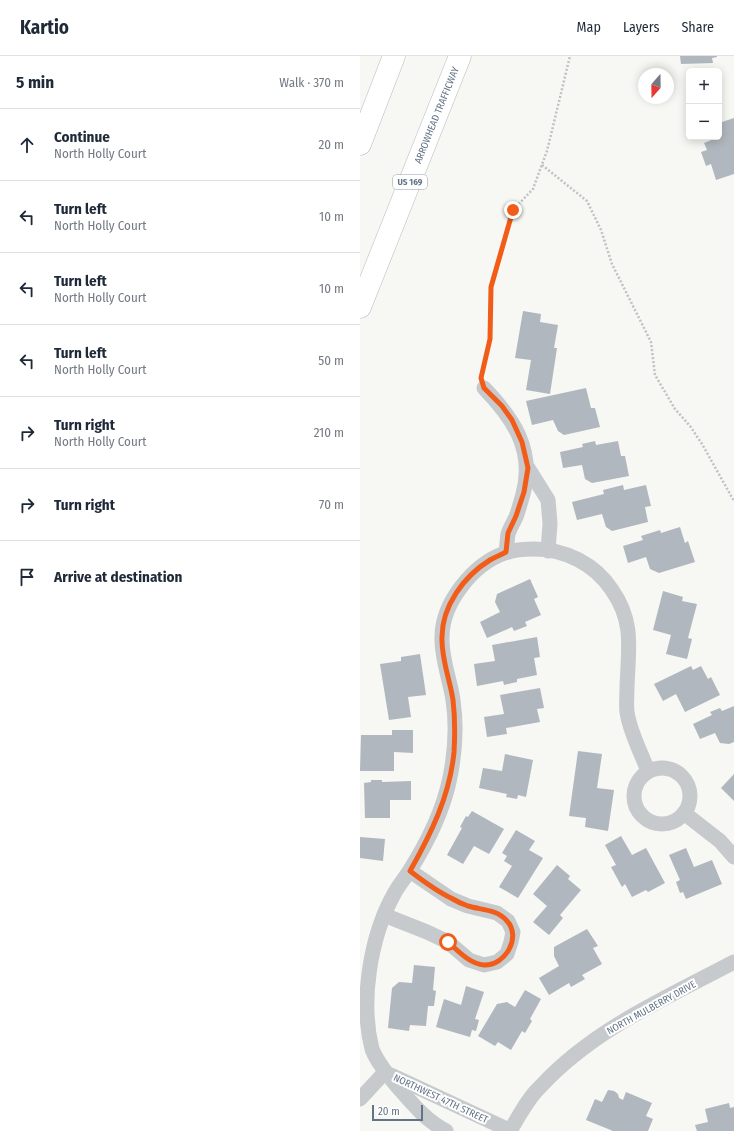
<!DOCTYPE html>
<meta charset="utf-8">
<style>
:root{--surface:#fff;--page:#f2f2f3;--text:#1f2937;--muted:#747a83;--line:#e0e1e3}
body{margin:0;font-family:"Fira Sans Condensed",sans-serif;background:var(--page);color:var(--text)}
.controls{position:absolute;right:12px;top:12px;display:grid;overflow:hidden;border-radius:6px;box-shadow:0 2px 10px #0003}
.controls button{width:36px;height:36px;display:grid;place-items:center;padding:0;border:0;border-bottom:1px solid var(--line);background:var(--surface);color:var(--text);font:20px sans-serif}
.compass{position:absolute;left:278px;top:12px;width:36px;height:36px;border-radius:50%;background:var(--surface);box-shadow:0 2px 10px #0003;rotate:200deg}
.scale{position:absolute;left:12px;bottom:10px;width:51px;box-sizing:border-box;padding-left:4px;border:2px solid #637487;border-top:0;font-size:11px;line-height:14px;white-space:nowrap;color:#637487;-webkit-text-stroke:3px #fff;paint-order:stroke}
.stop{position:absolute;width:12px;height:12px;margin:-9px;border:3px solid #f15d19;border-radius:50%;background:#fff}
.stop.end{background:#f15d19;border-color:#fff;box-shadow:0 1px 4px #0008}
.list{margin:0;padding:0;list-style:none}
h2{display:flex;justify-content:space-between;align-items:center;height:52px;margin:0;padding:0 16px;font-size:17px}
h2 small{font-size:13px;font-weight:400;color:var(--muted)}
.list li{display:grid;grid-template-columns:26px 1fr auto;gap:12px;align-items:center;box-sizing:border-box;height:72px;padding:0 16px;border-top:1px solid var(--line)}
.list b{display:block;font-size:15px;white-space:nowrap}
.list p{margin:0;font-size:13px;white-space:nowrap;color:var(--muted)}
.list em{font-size:13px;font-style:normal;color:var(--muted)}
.icon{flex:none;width:22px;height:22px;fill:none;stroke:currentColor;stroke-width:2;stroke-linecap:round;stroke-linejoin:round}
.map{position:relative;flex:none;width:374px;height:1075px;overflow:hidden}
header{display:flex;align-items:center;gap:24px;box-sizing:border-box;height:56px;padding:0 20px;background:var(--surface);border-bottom:1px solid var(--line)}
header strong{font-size:19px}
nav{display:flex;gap:22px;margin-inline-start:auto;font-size:14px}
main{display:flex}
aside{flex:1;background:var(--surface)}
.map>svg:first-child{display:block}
.building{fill:#b0b7be}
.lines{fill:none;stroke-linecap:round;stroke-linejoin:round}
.motorway-casing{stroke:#b8bbbf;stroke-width:23}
.path{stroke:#bfc1c4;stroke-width:2.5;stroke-dasharray:2 2;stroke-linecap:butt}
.minor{stroke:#c6cacd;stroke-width:15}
.motorway{stroke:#fff;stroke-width:22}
.route{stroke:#f15d19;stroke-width:5}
.labels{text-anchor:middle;stroke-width:4;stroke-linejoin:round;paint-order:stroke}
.shield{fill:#fff;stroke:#929eab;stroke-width:1}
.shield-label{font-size:9px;font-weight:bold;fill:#637487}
.street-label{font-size:10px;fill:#637487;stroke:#fff}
</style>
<header>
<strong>Kartio</strong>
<nav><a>Map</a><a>Layers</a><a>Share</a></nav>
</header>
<main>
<aside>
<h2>5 min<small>Walk · 370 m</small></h2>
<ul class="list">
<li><svg class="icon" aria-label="ahead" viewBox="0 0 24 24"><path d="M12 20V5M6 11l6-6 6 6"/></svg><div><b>Continue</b><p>North Holly Court</p></div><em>20 m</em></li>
<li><svg class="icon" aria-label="left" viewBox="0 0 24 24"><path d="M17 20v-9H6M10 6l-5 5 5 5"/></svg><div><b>Turn left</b><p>North Holly Court</p></div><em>10 m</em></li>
<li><svg class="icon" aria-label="left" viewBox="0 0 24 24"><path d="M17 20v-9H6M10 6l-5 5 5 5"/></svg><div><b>Turn left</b><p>North Holly Court</p></div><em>10 m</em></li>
<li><svg class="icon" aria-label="left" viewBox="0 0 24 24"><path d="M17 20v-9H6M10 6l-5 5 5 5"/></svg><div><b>Turn left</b><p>North Holly Court</p></div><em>50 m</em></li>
<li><svg class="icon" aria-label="right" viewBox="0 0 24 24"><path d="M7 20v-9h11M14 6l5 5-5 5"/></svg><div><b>Turn right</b><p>North Holly Court</p></div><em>210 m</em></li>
<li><svg class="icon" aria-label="right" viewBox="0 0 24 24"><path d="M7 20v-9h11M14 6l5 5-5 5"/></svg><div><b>Turn right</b></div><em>70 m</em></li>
<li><svg class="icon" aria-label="arrive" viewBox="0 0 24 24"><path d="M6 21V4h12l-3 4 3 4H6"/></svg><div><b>Arrive at destination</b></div></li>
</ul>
</aside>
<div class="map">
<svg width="374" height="1075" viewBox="0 0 374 1075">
<rect width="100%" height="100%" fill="#f7f7f3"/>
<g class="building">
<polygon points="320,0 357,0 357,1 352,2 353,7 321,8"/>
<polygon points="374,62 374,118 356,124 351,108 346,110 341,96 347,94 344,87 359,81 359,67"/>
<polygon points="163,255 181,258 180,266 198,269 194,292 197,292 190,338 166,334 171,304 155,302"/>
<polygon points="226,332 231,352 235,352 240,371 204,379 198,375 193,364 172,369 166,345"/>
<polygon points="235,385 236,389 258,385 261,400 265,400 269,420 232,427 225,423 222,409 203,412 200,396 223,391 222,388"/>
<polygon points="263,429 264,434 286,429 291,450 285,451 288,466 252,475 246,471 242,458 217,464 212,446 244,438 243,434"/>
<polygon points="320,471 325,487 328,485 335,506 299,517 290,513 286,501 268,507 263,490 283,484 281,480 300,474 301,477"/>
<polygon points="170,523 178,541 174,543 181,559 165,566 167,570 154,575 152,571 127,582 120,566 140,556 135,546 137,538"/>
<polygon points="303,535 323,541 322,545 337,548 328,582 332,583 327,603 306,598 311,579 293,574"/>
<polygon points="177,581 180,601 174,602 177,619 157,623 157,626 144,629 143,625 117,630 114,608 135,605 132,589"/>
<polygon points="60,598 66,639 48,641 51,661 29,664 20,608 41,605 41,601"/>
<polygon points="331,610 333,614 341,610 348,623 351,621 360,639 325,656 316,638 303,645 294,628"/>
<polygon points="180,632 184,652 177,653 180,666 146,672 147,678 127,681 124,661 144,658 140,639"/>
<polygon points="374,650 374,686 369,688 360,687 355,677 340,683 333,668 352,659 350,656 360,652 362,655"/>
<polygon points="32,674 53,674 53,697 34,696 34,715 0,715 1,679 32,679"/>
<polygon points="218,695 242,698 237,732 254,734 248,775 225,771 226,762 209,760"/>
<polygon points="145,698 173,704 166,741 158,739 157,743 146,741 147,738 119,732 123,712 142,715"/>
<polygon points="374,718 374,745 361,732"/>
<polygon points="11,724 22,724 22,726 51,725 51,744 30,744 30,762 5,762 4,727 11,726"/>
<polygon points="112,755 144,773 129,798 114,790 103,808 87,799 102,772 100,771 106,760 108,761"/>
<polygon points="156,774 175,785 169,794 183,802 158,842 139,831 152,810 144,805 147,800 142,797"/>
<polygon points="261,780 272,799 286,792 305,827 288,836 286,834 272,841 265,828 262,831 251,811 256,809 245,789"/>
<polygon points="0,781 25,783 23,805 0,802"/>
<polygon points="326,792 334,811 352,804 362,828 326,843 323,836 320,837 316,826 320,824 309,799"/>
<polygon points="197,809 210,820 208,823 221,834 200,859 203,862 189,879 173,866 187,850 173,838"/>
<polygon points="227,873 238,890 233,892 242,908 222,919 225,923 211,931 209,927 189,939 179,922 199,910 194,900 194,891"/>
<polygon points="54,909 75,911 73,934 76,935 74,950 68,950 66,970 50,969 49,975 28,972 32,932 39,926 52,927"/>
<polygon points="106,930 124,936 115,963 119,964 116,975 112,974 110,981 76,971 84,943 101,949"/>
<polygon points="165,934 181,943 170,963 172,965 165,977 162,975 151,994 138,986 135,990 118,980 137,948 147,946 155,951"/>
<polygon points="248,1034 254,1035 258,1038 259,1042 263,1044 266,1036 292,1047 286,1060 293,1063 288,1075 253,1075 226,1064 235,1043 242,1046"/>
<polygon points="369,1047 370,1052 374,1051 374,1075 337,1075 335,1069 348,1066 345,1053"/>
</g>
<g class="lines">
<defs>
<g id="motorway">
<polyline points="0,88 34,0"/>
<polyline points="0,251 100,0"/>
</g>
</defs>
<use href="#motorway" class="motorway-casing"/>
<g class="path">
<polyline points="182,109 227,145 241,174 252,208 291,286 295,319 315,353 330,370 342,388 374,445"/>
<polyline points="122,318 130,283 131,231 153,154 173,133 187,95 210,0"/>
</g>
<g class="minor">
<path d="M124,332C153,362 175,394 163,438C161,445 159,453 156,461C153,467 150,472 148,478C147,484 147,490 146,496"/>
<polyline points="168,412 188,444 190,467 188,495"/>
<circle cx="302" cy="740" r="28"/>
<polyline points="324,757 360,785 374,801"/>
<polyline points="24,859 67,876 88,886 109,904 124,909 137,906 147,898 151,886 153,876 148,865 137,857 108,850 91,843 50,815"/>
<polyline points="31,1019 151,1075"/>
<polyline points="0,1043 25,1016"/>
<path d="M86,1075C65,1064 51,1046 36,1029C27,1018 17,1006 12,993C0,946 10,881 34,838C38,830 45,822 50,814C67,787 82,757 89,726C95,699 97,671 93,644C90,623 81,602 82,581C82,547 113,508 145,497C153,494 165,493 174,493C205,493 235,508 252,534C275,567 268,594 267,632C267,640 266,648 267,656C270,677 281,696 288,715"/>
<path d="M150,1075C159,1060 168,1042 181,1030C234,973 306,942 374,906"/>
</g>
<use href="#motorway" class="motorway"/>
</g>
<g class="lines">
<path class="route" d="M88,886C98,895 110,908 124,909C145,910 162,881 147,865C137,853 121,854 108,850C102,848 96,845 91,842C76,835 63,825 50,815C71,778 90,739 94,696C95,679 95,661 93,644C90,624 81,602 82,581C82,550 104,520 130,504C135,501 141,499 146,496L148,477L156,460L164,436L168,412L162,386L152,364L142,350L124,332L121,322L130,283L131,231L153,154"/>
</g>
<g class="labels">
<rect class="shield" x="33" y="119" width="34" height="14" rx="3"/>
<g class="shield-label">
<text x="50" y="129">US 169</text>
</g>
<g class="street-label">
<text transform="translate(76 59) rotate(-68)" y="4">ARROWHEAD TRAFFICWAY</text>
<text transform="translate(291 951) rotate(-29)" y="4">NORTH MULBERRY DRIVE</text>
<text transform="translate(81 1042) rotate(25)" y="4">NORTHWEST 47TH STREET</text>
</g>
</g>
</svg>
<div class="controls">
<button>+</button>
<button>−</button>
</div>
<svg class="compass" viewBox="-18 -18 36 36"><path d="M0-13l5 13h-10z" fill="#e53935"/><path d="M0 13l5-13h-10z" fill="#747a83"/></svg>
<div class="scale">20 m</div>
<div class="stop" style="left:88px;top:886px"></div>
<div class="stop end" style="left:153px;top:154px"></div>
</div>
</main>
